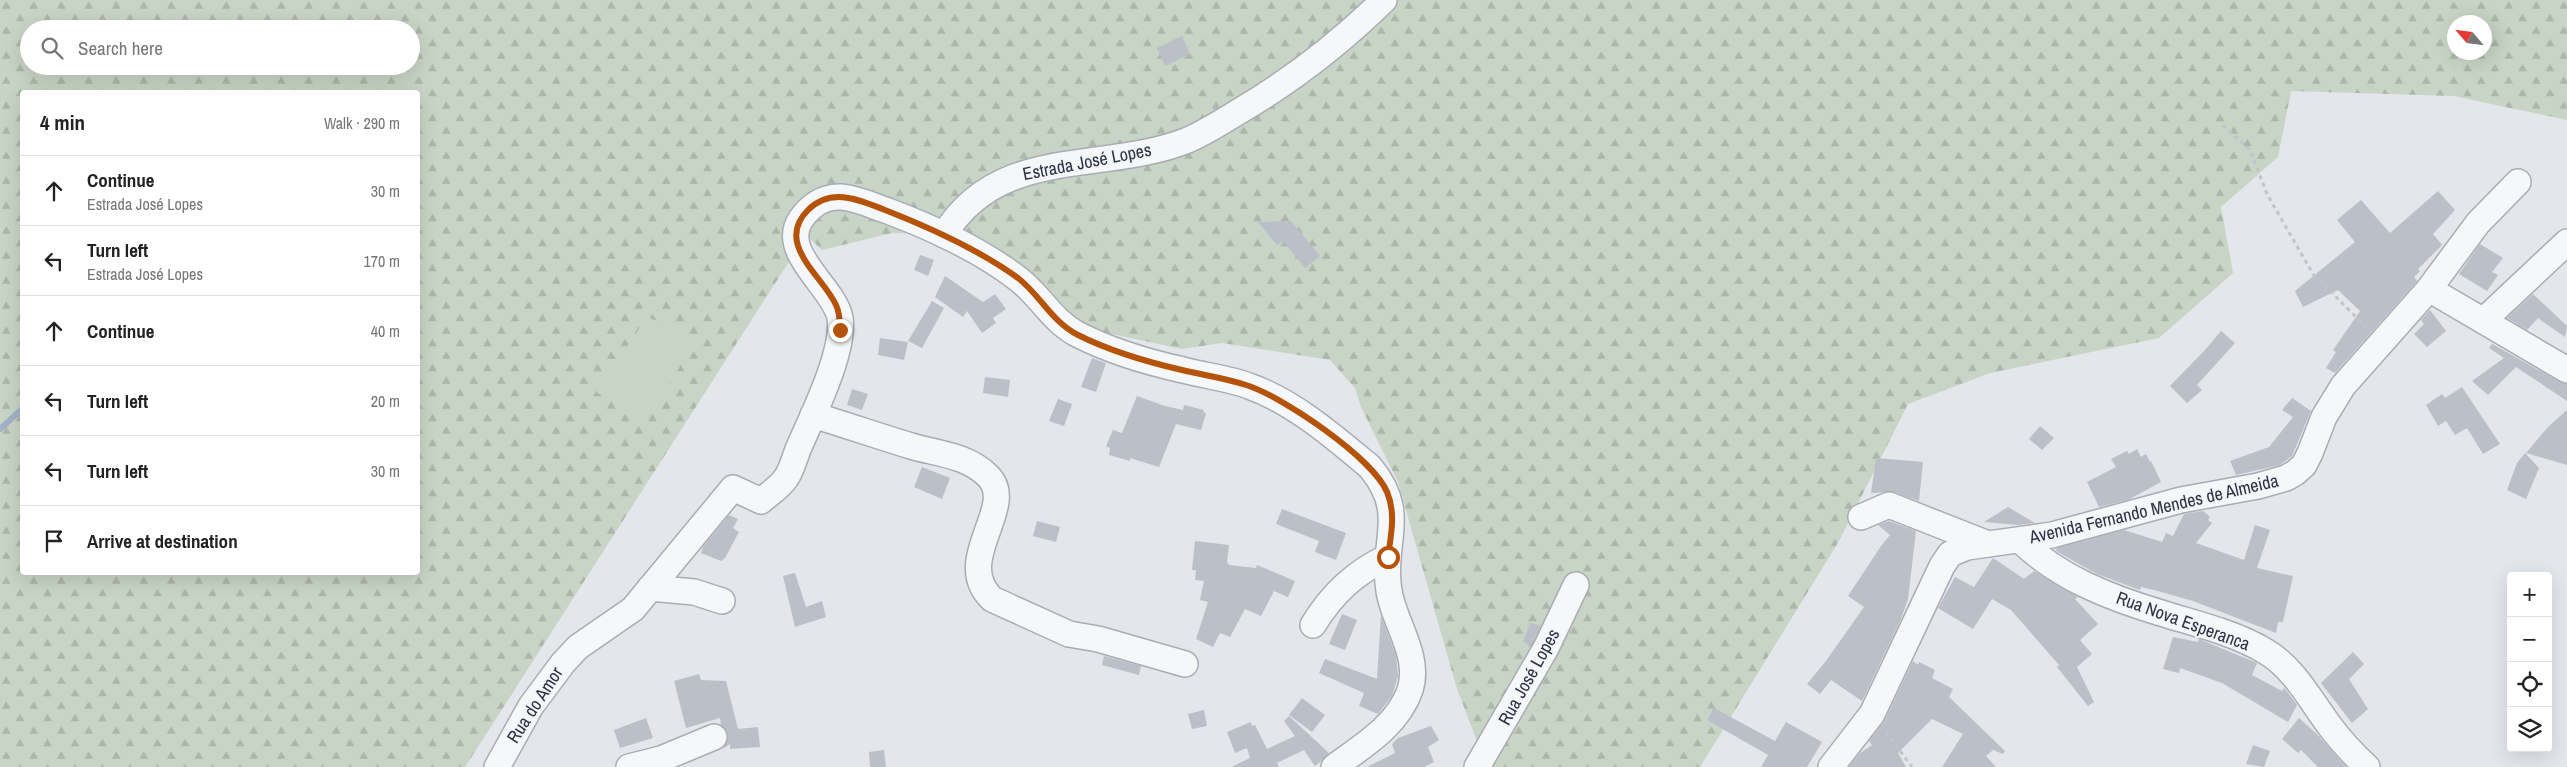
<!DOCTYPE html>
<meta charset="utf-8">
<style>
:root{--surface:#fff;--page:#f2f2f2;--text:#222;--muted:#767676;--line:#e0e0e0}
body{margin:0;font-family:"Archivo Narrow",sans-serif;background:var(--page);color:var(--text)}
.controls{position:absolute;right:15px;bottom:15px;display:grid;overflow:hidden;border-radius:5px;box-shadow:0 5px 20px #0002}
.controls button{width:45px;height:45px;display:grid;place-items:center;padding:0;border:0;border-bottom:1px solid var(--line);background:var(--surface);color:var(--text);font:25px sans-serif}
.compass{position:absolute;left:2447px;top:15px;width:45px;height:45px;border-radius:50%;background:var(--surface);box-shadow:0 5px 20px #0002;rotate:298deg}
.stop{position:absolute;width:15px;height:15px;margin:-11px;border:4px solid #b45309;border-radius:50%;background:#fff}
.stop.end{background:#b45309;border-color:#fff;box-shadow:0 1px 5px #0008}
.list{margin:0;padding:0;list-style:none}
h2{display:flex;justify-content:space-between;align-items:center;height:65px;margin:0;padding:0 20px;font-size:21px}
h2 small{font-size:16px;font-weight:400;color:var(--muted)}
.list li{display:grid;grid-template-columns:32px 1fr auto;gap:15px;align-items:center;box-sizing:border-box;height:70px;padding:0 20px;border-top:1px solid var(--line)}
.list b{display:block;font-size:19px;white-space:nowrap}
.list p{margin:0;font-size:16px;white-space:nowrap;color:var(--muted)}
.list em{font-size:16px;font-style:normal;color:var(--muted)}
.icon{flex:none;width:28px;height:28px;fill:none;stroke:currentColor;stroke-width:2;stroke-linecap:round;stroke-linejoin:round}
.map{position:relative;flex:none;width:2567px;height:767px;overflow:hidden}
.search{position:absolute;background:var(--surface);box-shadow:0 5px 20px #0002;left:20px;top:20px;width:400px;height:55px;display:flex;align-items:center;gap:12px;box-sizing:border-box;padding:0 18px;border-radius:28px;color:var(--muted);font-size:19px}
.panel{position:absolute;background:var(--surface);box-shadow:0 5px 20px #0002;left:20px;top:90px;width:400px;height:485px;border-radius:5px}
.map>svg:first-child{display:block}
.forest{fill:url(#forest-firs);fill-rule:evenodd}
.garden{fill:#c8d4c5}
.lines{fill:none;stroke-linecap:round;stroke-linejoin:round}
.stream{stroke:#a1b2c8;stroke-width:6}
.building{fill:#bbbfc7}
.minor-casing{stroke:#a8adb4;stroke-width:28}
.path{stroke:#c1c4c9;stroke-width:3;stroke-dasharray:4 4;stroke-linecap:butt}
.minor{stroke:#f6f7f9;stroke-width:25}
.route{stroke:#b45309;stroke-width:6}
.labels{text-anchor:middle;stroke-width:4;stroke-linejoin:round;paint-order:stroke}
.street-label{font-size:18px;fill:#2c3342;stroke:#f3f5f8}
</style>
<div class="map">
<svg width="2567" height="767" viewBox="0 0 2567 767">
<defs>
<pattern id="forest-firs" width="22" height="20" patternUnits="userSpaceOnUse" patternTransform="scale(1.25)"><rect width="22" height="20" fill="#c8d4c5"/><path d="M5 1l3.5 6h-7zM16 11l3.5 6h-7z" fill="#acb6aa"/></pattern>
</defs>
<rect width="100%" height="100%" fill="#e3e6ea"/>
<path class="forest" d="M0,0H2567V120L2454,96L2291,91L2278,157L2221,207L2233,273L2159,338L1990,373L1908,404L1839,541L1700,767H1487L1457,689L1398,482L1361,407L1355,388L1330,360L1222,343L1182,349L1084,328L1037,284L955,234L892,233L822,250L806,235L465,767H0ZM2454,22H2484V52H2454ZM29,29H411V66H29ZM22,92H418V572H22Z"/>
<polygon class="garden" points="647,317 698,337 647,420 596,392"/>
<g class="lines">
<polyline class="stream" points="0,429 22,409"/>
</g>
<g class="building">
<polygon points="1182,36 1190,54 1165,66 1157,48"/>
<polygon points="2438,191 2455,210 2433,234 2442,245 2418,269 2420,271 2414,277 2417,281 2335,373 2326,368 2336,352 2333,350 2360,311 2338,290 2303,307 2295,291 2355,242 2337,220 2361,200 2390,233"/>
<polygon points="1291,221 1320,256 1305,268 1283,241 1277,245 1258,222"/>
<polygon points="2480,244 2503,258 2492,272 2498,275 2487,291 2459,274"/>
<polygon points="920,255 934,260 928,276 914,270"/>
<polygon points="945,276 983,302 995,294 1006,309 993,318 996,323 982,333 967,311 963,317 935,297"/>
<polygon points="2533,294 2567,326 2565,337 2538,318 2527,330 2507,318"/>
<polygon points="932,301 944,308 922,348 908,341"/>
<polygon points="2430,310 2446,331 2427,347 2414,334 2424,324 2421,320"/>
<polygon points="2221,331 2235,343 2197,385 2202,390 2187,403 2170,386 2205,350"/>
<polygon points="880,338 908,342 904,360 878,355"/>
<polygon points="2487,341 2560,382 2567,384 2567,401 2516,367 2488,395 2472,381 2504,358 2489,348 2492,344"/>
<polygon points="1092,358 1106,363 1096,392 1081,387"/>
<polygon points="985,377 1010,380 1008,397 983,393"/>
<polygon points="2462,387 2500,444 2483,454 2467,428 2455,435 2446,421 2438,426 2426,405 2442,394 2445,398"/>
<polygon points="852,389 868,394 862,410 847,405"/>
<polygon points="1137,396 1165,406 1183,410 1184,405 1204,410 1203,412 1206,413 1201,430 1176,424 1159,467 1130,458 1130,461 1109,455 1110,448 1106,446 1113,430 1122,433"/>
<polygon points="2292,398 2311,411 2292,456 2280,465 2236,475 2230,461 2269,447 2293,417 2282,410"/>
<polygon points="1058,399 1072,404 1064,426 1049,421"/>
<polygon points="2567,410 2567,465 2526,453 2548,427"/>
<polygon points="2040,426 2054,438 2042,450 2029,439"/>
<polygon points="2137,449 2141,457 2146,454 2150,462 2151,461 2161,482 2128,500 2099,507 2087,482 2116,467 2111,459 2127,451 2129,454"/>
<polygon points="2525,453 2539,468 2526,499 2507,490 2517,463"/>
<polygon points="1876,458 1923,462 1919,501 1894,492 1871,493"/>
<polygon points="922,467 950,478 942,499 914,487"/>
<polygon points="2008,507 2035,523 2018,525 1984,522"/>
<polygon points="1282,509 1346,533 1336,560 1315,552 1319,541 1276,524"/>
<polygon points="2203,511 2210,517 2208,520 2212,523 2196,543 2244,560 2255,525 2270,530 2257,568 2293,576 2283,622 2278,622 2276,633 2193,601 2158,591 2141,587 2140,590 2097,574 2056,551 2057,548 2124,530 2162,542 2166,533 2173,536 2184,514"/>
<polygon points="729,515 738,519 733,528 739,532 725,558 721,561 701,553 703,547"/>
<polygon points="1037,521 1060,527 1056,542 1033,536"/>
<polygon points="1889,521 1916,531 1908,599 1901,619 1862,701 1831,680 1820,694 1807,684 1826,661 1864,607 1848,596 1881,546 1890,535 1878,525"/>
<polygon points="1195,541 1229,545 1227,562 1229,565 1256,568 1257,565 1295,581 1288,597 1274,591 1261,616 1245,609 1230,637 1220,633 1213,647 1196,639 1208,602 1200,600 1204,581 1195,580 1196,570 1192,570"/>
<polygon points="1993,558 2024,579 2034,571 2078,597 2075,599 2098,624 2080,640 2092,654 2077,667 2094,702 2088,706 2057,667 2059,665 2011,610 1992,599 1973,629 1938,608 1955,577 1974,587"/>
<polygon points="795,573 806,607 822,601 826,617 795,627 783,576"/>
<polygon points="1342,614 1357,620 1345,650 1329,644"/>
<polygon points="1381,615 1396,656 1398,676 1392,696 1378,714 1359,706 1364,693 1319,673 1325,659 1377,679"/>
<polygon points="1530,623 1541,626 1531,645 1523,642"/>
<polygon points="2173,637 2198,642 2199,639 2257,663 2252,675 2282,691 2284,688 2286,690 2297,705 2288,722 2222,683 2180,668 2179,673 2163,669"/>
<polygon points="2353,652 2364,664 2349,679 2368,709 2352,723 2321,683"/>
<polygon points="1104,656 1141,666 1139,675 1102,665"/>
<polygon points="1913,661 1918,665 1919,662 1935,670 1932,678 1953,689 1949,697 2005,751 2003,754 1993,750 1986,756 1996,767 1942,767 1963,734 1932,719 1898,753 1906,767 1849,767 1859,754 1872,745 1869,741 1885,720"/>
<polygon points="699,674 701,680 726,681 738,729 758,727 760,747 730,749 730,744 723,749 728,738 727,731 721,725 720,718 686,728 674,681"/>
<polygon points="1302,698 1325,715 1312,732 1289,715"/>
<polygon points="1714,708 1775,741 1786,722 1822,742 1807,767 1761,767 1768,755 1707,720"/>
<polygon points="1204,710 1207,726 1192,729 1188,714"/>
<polygon points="1289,716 1329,753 1322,760 1315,766 1304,750 1277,763 1279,767 1231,767 1250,758 1247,748 1235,753 1227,732 1251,722 1252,726 1255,725 1267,749 1295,736 1284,721"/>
<polygon points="646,718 653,738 620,748 614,730"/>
<polygon points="2299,718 2319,736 2346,767 2318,767 2301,750 2298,753 2282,739"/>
<polygon points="1431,726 1439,740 1428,747 1434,762 1424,767 1367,767 1395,753 1392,744 1398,738"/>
<polygon points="2253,745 2270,751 2264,767 2246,764"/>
<polygon points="884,750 886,767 870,767 869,752"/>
</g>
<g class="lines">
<defs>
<g id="minor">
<path d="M944,235C999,144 1104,174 1188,140C1206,132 1222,122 1238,112C1291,81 1340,43 1384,0"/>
<polyline points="2429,289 2567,370"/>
<polyline points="2484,320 2567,242"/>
<path d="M813,415C846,425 878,436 911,446C938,454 967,455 988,476C1019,506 951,560 992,599L1069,634L1098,639L1185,664"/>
<polyline points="1861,517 1889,505 1988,544"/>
<path d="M2021,541C2059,578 2111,598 2161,613C2196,624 2233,632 2265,651C2294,668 2309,698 2329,725C2340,740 2353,754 2367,767"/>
<polyline points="650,588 694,592 722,601"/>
<path d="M1313,625C1332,594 1355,572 1388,557"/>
<path d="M497,767L531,706L563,663L578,647L633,609L733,488L761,501C769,494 780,487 786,478C792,470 795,456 799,447C813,415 845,351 840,318C835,288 778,252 801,219C810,206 824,196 841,197C857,198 873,206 888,211C933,228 979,249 1017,278C1040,295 1052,321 1077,334C1110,351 1147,362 1183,370C1205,376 1228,378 1249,386C1294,402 1334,437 1370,467C1409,514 1381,540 1389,591C1394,623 1421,656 1410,690C1398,725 1363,746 1334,767"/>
<polyline points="629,767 661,759 714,737"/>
<polyline points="1477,767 1546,648 1576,585"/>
<polyline points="1831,767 1872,714 1942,566 1950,554 1967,547 2052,535 2181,500 2258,486 2286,478 2295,473 2304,465 2310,453 2324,417 2343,386 2429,289 2478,223 2518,182"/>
</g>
</defs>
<use href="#minor" class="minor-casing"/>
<g class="path">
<polyline points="2223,125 2250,150 2267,194 2313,274 2367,328"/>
<polyline points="1886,732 1912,767"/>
</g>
<use href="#minor" class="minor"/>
</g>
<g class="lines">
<path class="route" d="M840,330C840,322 840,313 836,305C823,276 774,244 808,210C816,202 827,197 839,197C854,197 872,205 885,210C931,228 978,249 1018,278C1040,295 1052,322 1078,335C1110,351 1147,362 1182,370C1203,375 1225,378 1246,385C1282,396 1373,458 1387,492C1396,513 1391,535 1388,557"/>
</g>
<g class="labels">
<g class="street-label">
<text transform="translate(1087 162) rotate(-11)" y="6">Estrada José Lopes</text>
<text transform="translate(2154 509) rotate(-13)" y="6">Avenida Fernando Mendes de Almeida</text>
<text transform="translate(2183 621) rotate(20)" y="6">Rua Nova Esperanca</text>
<text transform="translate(1529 677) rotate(-61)" y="6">Rua José Lopes</text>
<text transform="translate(535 705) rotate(-57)" y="6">Rua do Amor</text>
</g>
</g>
</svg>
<div class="controls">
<button>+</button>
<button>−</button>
<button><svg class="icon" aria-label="locate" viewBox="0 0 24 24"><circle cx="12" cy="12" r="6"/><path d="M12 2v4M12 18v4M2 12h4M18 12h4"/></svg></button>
<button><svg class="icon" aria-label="layers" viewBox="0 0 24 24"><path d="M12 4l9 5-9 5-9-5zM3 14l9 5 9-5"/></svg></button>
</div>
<svg class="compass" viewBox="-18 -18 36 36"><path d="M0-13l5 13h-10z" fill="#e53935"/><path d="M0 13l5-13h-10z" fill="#767676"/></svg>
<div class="stop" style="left:1388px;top:557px"></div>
<div class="stop end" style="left:840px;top:330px"></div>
<div class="search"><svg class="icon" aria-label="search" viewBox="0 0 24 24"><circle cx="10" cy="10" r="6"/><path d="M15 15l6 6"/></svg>Search here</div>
<section class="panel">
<h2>4 min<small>Walk · 290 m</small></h2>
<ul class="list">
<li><svg class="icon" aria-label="ahead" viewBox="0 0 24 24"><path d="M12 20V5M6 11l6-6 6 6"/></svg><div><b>Continue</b><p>Estrada José Lopes</p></div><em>30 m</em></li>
<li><svg class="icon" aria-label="left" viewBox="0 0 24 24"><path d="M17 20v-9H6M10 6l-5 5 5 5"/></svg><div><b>Turn left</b><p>Estrada José Lopes</p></div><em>170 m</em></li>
<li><svg class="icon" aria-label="ahead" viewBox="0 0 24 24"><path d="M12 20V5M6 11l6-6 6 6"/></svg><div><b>Continue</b></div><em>40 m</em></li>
<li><svg class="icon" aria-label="left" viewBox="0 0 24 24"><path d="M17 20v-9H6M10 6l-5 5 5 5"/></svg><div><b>Turn left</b></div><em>20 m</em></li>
<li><svg class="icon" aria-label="left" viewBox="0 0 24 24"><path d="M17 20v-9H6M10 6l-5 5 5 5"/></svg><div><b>Turn left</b></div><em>30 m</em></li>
<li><svg class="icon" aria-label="arrive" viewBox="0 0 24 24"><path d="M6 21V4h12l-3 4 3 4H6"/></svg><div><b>Arrive at destination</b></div></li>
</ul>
</section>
</div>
